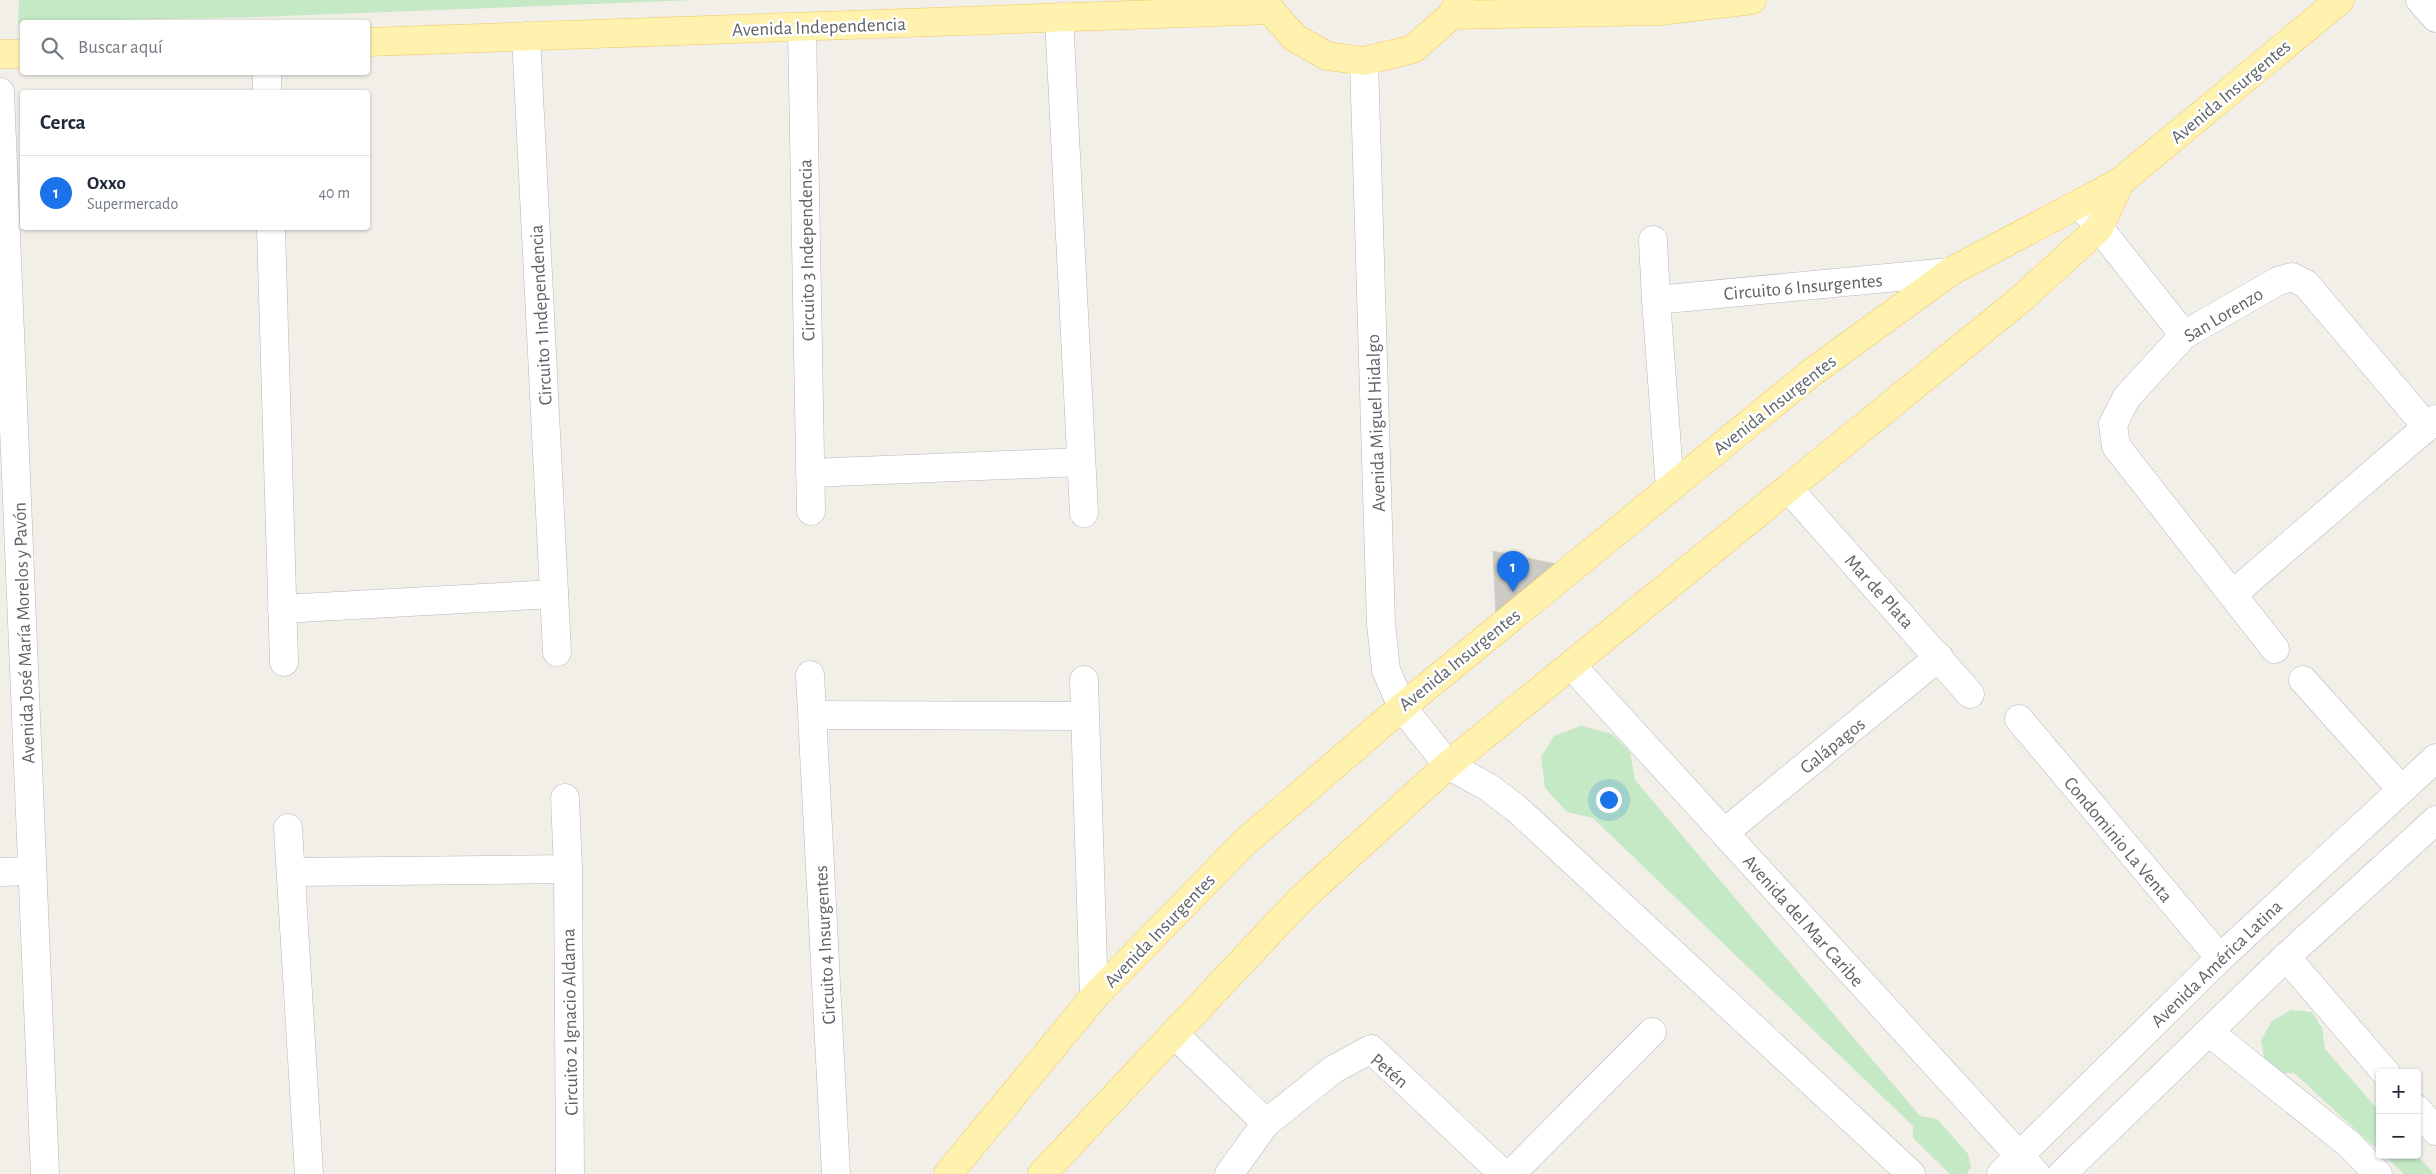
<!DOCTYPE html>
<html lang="es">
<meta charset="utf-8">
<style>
:root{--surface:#fff;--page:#f2f2f3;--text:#1f2937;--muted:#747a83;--line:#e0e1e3;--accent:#1a73e8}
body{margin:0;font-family:"Alegreya Sans",sans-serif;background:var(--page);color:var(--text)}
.controls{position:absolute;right:15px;bottom:15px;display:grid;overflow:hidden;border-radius:5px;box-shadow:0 1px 4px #0004}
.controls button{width:45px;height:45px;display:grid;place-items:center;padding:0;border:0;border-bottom:1px solid var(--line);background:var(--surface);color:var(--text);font:25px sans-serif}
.you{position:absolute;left:1608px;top:799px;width:18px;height:18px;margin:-12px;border:4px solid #fff;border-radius:50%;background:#1a73e8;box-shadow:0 0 0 8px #1a73e833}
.badge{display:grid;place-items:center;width:32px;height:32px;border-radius:50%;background:var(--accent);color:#fff;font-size:16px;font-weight:700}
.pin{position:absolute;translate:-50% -41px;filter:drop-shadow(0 1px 2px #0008)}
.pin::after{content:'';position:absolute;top:26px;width:18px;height:15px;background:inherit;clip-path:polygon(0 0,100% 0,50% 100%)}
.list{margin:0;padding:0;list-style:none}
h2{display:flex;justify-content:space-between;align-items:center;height:65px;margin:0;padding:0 20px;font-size:21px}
h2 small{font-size:16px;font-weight:400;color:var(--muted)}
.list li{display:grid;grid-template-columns:32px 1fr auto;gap:15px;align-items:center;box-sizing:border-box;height:75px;padding:0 20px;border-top:1px solid var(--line)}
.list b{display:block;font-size:19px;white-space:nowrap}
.list p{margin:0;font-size:16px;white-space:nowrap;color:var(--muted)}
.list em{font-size:16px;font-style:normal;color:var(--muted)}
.icon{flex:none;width:28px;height:28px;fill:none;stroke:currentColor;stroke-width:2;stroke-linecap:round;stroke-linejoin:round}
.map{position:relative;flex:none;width:2436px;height:1174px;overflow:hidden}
.search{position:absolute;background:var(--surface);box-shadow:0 1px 4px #0004;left:20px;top:20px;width:350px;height:55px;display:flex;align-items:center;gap:12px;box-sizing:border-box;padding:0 18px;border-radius:5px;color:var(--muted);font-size:19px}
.panel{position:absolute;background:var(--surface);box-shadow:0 1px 4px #0004;left:20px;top:90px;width:350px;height:140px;border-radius:5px}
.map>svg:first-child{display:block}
.green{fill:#c5e8c5}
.building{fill:#cccac5;stroke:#d6d1c6}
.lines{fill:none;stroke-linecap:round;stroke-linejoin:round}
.minor-casing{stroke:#b5b8bc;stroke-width:29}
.major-casing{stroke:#f2c960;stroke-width:29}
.minor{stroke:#fff;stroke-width:28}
.major{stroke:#fff2af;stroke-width:28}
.labels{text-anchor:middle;stroke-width:5;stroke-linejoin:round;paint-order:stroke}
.street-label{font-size:19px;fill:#5f6368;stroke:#fff}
</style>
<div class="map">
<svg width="2436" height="1174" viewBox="0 0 2436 1174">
<rect width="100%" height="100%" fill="#f1efe8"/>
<g class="green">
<polygon points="19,0 695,0 256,17 22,22 22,25 18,25"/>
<polygon points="1581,726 1612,734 1630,752 1635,780 1920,1116 1937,1119 1968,1154 1971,1167 1967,1174 1950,1174 1913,1138 1913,1126 1593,818 1567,812 1545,788 1541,757 1554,736"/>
<polygon points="2291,1010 2312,1012 2322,1028 2325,1049 2380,1112 2380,1152 2294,1073 2278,1074 2265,1062 2261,1040 2272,1021"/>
<polygon points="2384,1155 2417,1155 2434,1174 2404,1174"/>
</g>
<polygon class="building" points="1493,551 1566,566 1496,618"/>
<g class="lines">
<defs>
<g id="minor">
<polyline points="2420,0 2436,18"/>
<polyline points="1059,17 1084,513"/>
<polyline points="802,27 811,511"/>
<polyline points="526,36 557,652"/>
<polyline points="1364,61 1381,624 1386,670 1402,707 1448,765 1488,787 1517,809 1911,1174"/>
<polyline points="267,72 267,92"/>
<polyline points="0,92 45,1174"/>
<polyline points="2085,210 2184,335"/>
<polyline points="271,228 284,662"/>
<polyline points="1653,240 1656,300 1670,488"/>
<polyline points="1656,300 1950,272"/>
<polyline points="810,473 1081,462"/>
<polyline points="1789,489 1970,694"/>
<polyline points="2233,594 2436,419"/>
<polyline points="282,609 554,594"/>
<polyline points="2275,649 2116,446 2113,424 2127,397 2184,335 2278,281 2292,277 2306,284 2427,427"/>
<polyline points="1572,666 2036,1174"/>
<polyline points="810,675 836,1174"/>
<polyline points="1084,680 1094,997"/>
<polyline points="2303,680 2401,789"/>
<polyline points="813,715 1085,716"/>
<polyline points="2019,719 2220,958"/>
<polyline points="565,798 568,869 570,1174"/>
<polyline points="288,828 309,1174"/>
<polyline points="1725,832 1939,657"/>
<polyline points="0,872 32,871"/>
<polyline points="291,872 568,869"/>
<polyline points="2286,957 2386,1073"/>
<polyline points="2209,1032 2349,1144 2378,1174"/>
<polyline points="1174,1034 1266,1123"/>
<polyline points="2417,1109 2436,1131"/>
<polyline points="1229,1174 1266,1123 1334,1069 1371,1049 1503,1174"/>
<polyline points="1511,1174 1652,1032"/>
<polyline points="2001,1174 2220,958 2436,758"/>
<polyline points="2062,1174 2286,957 2436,820"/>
</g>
<g id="major">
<polyline points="1266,0 1270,10 1295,38 1327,56 1364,61 1413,49 1452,15 1460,0"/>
<polyline points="1452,15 1659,11 1752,0"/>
<polyline points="368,42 1270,10"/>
<polyline points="0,54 22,54"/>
<polyline points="948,1174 1094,997 1245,842 1402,707 1811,373 1950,272 2120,182 2340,0"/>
<polyline points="1042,1174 1300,900 1448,765 2021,299 2099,228 2120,182"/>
</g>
</defs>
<use href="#minor" class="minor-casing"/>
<use href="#major" class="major-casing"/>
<use href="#minor" class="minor"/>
<use href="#major" class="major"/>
</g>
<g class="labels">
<g class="street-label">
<text transform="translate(819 26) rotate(-2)" y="7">Avenida Independencia</text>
<text transform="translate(2230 91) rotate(-40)" y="7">Avenida Insurgentes</text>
<text transform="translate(806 250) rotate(-91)" y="7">Circuito 3 Independencia</text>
<text transform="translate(1803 286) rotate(-5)" y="7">Circuito 6 Insurgentes</text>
<text transform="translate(2223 314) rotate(-31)" y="7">San Lorenzo</text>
<text transform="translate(540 315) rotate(-93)" y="7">Circuito 1 Independencia</text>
<text transform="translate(1774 404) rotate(-38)" y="7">Avenida Insurgentes</text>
<text transform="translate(1375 423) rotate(-92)" y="7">Avenida Miguel Hidalgo</text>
<text transform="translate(1880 591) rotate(48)" y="7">Mar de Plata</text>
<text transform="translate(23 633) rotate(-92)" y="7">Avenida José María Morelos y Pavón</text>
<text transform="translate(1459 659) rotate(-39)" y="7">Avenida Insurgentes</text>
<text transform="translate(1832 745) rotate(-39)" y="7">Galápagos</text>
<text transform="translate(2119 839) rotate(50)" y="7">Condominio La Venta</text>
<text transform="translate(1804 920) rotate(48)" y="7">Avenida del Mar Caribe</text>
<text transform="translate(1159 930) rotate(-46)" y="7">Avenida Insurgentes</text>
<text transform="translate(824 945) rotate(-93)" y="7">Circuito 4 Insurgentes</text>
<text transform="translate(2216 963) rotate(-44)" y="7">Avenida América Latina</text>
<text transform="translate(569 1022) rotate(-91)" y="7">Circuito 2 Ignacio Aldama</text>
<text transform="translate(1390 1070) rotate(40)" y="7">Petén</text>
</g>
</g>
</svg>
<div class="controls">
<button>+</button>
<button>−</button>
</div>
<div class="you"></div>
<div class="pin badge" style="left:1513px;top:592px">1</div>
<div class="search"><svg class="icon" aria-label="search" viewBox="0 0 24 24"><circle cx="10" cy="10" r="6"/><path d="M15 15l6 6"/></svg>Buscar aquí</div>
<section class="panel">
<h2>Cerca<small></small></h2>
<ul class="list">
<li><span class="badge">1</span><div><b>Oxxo</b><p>Supermercado</p></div><em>40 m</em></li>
</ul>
</section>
</div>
